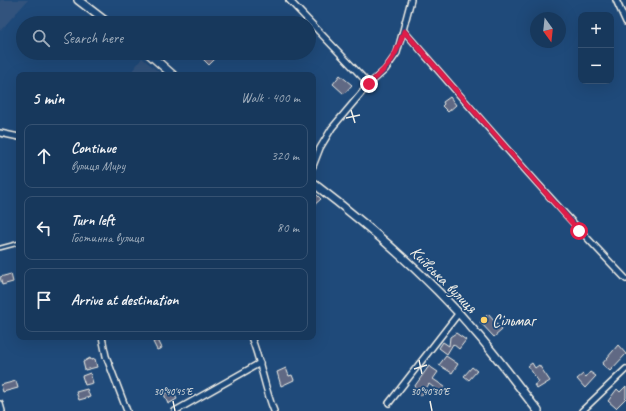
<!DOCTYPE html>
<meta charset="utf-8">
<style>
:root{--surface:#17385c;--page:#244365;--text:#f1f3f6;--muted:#9eacbb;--line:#365272}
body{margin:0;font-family:Caveat,sans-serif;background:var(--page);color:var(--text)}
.controls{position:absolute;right:12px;top:12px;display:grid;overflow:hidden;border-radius:8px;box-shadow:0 4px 16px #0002}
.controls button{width:36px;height:36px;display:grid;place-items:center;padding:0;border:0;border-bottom:1px solid var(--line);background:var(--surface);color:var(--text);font:20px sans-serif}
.compass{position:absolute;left:530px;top:12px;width:36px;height:36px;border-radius:50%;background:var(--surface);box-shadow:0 4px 16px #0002;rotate:165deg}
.stop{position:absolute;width:12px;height:12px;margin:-9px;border:3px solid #e11d48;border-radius:50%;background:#fff}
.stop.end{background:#e11d48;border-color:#fff;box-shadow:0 1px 4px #0008}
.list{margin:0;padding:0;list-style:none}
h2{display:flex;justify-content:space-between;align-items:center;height:52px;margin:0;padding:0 16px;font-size:17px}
h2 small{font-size:13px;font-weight:400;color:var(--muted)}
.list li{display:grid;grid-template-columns:26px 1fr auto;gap:12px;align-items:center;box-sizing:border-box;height:64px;margin:0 8px 8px;padding:0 8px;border:1px solid var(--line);border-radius:8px}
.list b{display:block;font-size:15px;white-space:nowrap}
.list p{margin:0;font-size:13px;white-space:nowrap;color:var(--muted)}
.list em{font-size:13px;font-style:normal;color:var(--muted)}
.icon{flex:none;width:22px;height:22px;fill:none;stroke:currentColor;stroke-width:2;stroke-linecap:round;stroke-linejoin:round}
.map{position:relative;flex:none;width:626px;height:411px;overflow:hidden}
.search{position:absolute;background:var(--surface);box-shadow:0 4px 16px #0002;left:16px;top:16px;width:300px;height:44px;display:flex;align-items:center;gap:10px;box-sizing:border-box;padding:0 14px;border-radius:22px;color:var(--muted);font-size:15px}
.panel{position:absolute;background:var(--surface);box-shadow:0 4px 16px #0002;left:16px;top:72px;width:300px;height:268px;border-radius:8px}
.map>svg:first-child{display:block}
.built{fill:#32537d}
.building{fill:#606984;stroke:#f4f1e8}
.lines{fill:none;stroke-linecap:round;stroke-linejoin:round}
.lane-casing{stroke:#f4f1e8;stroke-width:5.5}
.street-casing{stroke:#f4f1e8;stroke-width:8}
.secondary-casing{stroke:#f4f1e8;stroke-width:10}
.lane{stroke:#1f4a7a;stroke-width:2.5}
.street{stroke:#1f4a7a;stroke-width:5}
.secondary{stroke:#1f4a7a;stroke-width:7}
.route{stroke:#e11d48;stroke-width:5}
.ticks{fill:none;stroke:#f4f1e8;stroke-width:1.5}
.poi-dot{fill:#ffd166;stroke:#1f4a7a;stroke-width:1.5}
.labels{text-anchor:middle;stroke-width:3.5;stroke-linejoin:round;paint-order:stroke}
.street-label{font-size:17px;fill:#f4f1e8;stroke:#1f4a7a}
.poi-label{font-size:17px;fill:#f4f1e8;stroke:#1f4a7a;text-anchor:start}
.ticks-label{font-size:10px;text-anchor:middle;fill:#f4f1e8;stroke:#1f4a7a;stroke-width:3.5;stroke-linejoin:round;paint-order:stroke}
</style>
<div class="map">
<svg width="626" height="411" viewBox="0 0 626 411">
<rect width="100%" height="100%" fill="#1f4a7a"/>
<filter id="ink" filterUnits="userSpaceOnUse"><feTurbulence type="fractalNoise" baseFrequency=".025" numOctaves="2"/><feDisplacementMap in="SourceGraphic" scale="8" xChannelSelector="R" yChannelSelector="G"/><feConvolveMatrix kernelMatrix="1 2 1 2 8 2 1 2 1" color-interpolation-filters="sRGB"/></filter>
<g filter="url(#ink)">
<g class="built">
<polygon points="0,0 28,0 0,31"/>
<polygon points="142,58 163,75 129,75"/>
</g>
<g class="building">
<polygon points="203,53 212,53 216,58 209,65 200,56"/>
<polygon points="340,75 352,85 344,94 333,84"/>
<polygon points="450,97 456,105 448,112 442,106 444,104 443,102"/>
<polygon points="313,191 321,199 313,206"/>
<polygon points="11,274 13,282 2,285 0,277"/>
<polygon points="488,314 502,330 494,337 480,322"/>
<polygon points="456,333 466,340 459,349 453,344 447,354 439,348 443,342 449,346 450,337"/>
<polygon points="158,340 162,348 157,350 153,342"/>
<polygon points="618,345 626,354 610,371 602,364"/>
<polygon points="446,356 458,364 452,373 439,365"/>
<polygon points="90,358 91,360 95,359 97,367 85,370 83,362"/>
<polygon points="532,363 535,368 539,365 550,381 537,389 534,385 539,382 528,366"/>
<polygon points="429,366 438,372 433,379 445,387 441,393 429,384 421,396 412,390"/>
<polygon points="472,367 477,371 469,380 464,376"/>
<polygon points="286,368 289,376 292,375 294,380 281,386 277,372"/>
<polygon points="590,372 596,376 585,388 577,379 583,374 586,377"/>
<polygon points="90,373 93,383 85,385 82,376"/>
<polygon points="16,381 18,388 3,392 1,385"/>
<polygon points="626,386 626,398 616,408 608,401 617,389 620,392"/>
<polygon points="87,389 90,397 79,400 76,392"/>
<polygon points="172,390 177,399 168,404 164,394"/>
</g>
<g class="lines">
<defs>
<polyline id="lane" points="0,248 19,243"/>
<g id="street">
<polyline points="289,0 369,84"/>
<polyline points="616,0 626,22"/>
<path d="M404,31C477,115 549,199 626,279"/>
<polyline points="0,133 19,137"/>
<polyline points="313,166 320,148 332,128 369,84 385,70 397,53 411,0"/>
<polyline points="102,337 106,356 127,411"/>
<path d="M251,337C261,361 264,387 274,411"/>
<polyline points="389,403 458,314"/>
<polyline points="0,404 2,411"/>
<polyline points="175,411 260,363"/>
<polyline points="582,411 626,369"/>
</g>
<g id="secondary">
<polyline points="78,0 108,23"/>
<polyline points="148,53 173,75"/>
<path d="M313,183C372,228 430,278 478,335C499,359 518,386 538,411"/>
</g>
</defs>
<use href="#lane" class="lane-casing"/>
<use href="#street" class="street-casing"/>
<use href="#secondary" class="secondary-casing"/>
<use href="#lane" class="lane"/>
<use href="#street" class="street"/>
<use href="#secondary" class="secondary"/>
</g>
</g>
<g class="lines" filter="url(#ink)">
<path class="route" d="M369,84C389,66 396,57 404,31L579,231"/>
</g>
<path class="ticks" d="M351,110L355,123M346,118L360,115M419,360L422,374M414,369L427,365M173,401L175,411M430,401L432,411"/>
<circle class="poi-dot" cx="484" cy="320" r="4"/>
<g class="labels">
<g class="street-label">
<text transform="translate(444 279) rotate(45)" y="6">Київська вулиця</text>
</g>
<g class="poi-label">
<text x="492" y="326">Сільмаг</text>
</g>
</g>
<g class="ticks-label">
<text x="173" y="395">30°40'45"E</text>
<text x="430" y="395">30°40'30"E</text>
</g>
</svg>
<div class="controls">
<button>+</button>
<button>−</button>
</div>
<svg class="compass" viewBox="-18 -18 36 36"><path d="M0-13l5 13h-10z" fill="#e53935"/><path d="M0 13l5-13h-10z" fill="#9eacbb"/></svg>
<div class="stop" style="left:579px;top:231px"></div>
<div class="stop end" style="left:369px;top:84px"></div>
<div class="search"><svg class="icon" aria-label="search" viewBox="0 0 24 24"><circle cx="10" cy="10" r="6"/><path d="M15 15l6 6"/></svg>Search here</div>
<section class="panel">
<h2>5 min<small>Walk · 400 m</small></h2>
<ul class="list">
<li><svg class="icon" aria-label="ahead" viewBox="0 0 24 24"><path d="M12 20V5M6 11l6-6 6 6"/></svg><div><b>Continue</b><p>вулиця Миру</p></div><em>320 m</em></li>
<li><svg class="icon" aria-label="left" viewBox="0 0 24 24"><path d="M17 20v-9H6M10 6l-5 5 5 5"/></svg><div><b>Turn left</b><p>Гостинна вулиця</p></div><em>80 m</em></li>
<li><svg class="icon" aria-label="arrive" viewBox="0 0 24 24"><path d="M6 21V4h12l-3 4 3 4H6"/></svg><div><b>Arrive at destination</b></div></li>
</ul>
</section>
</div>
